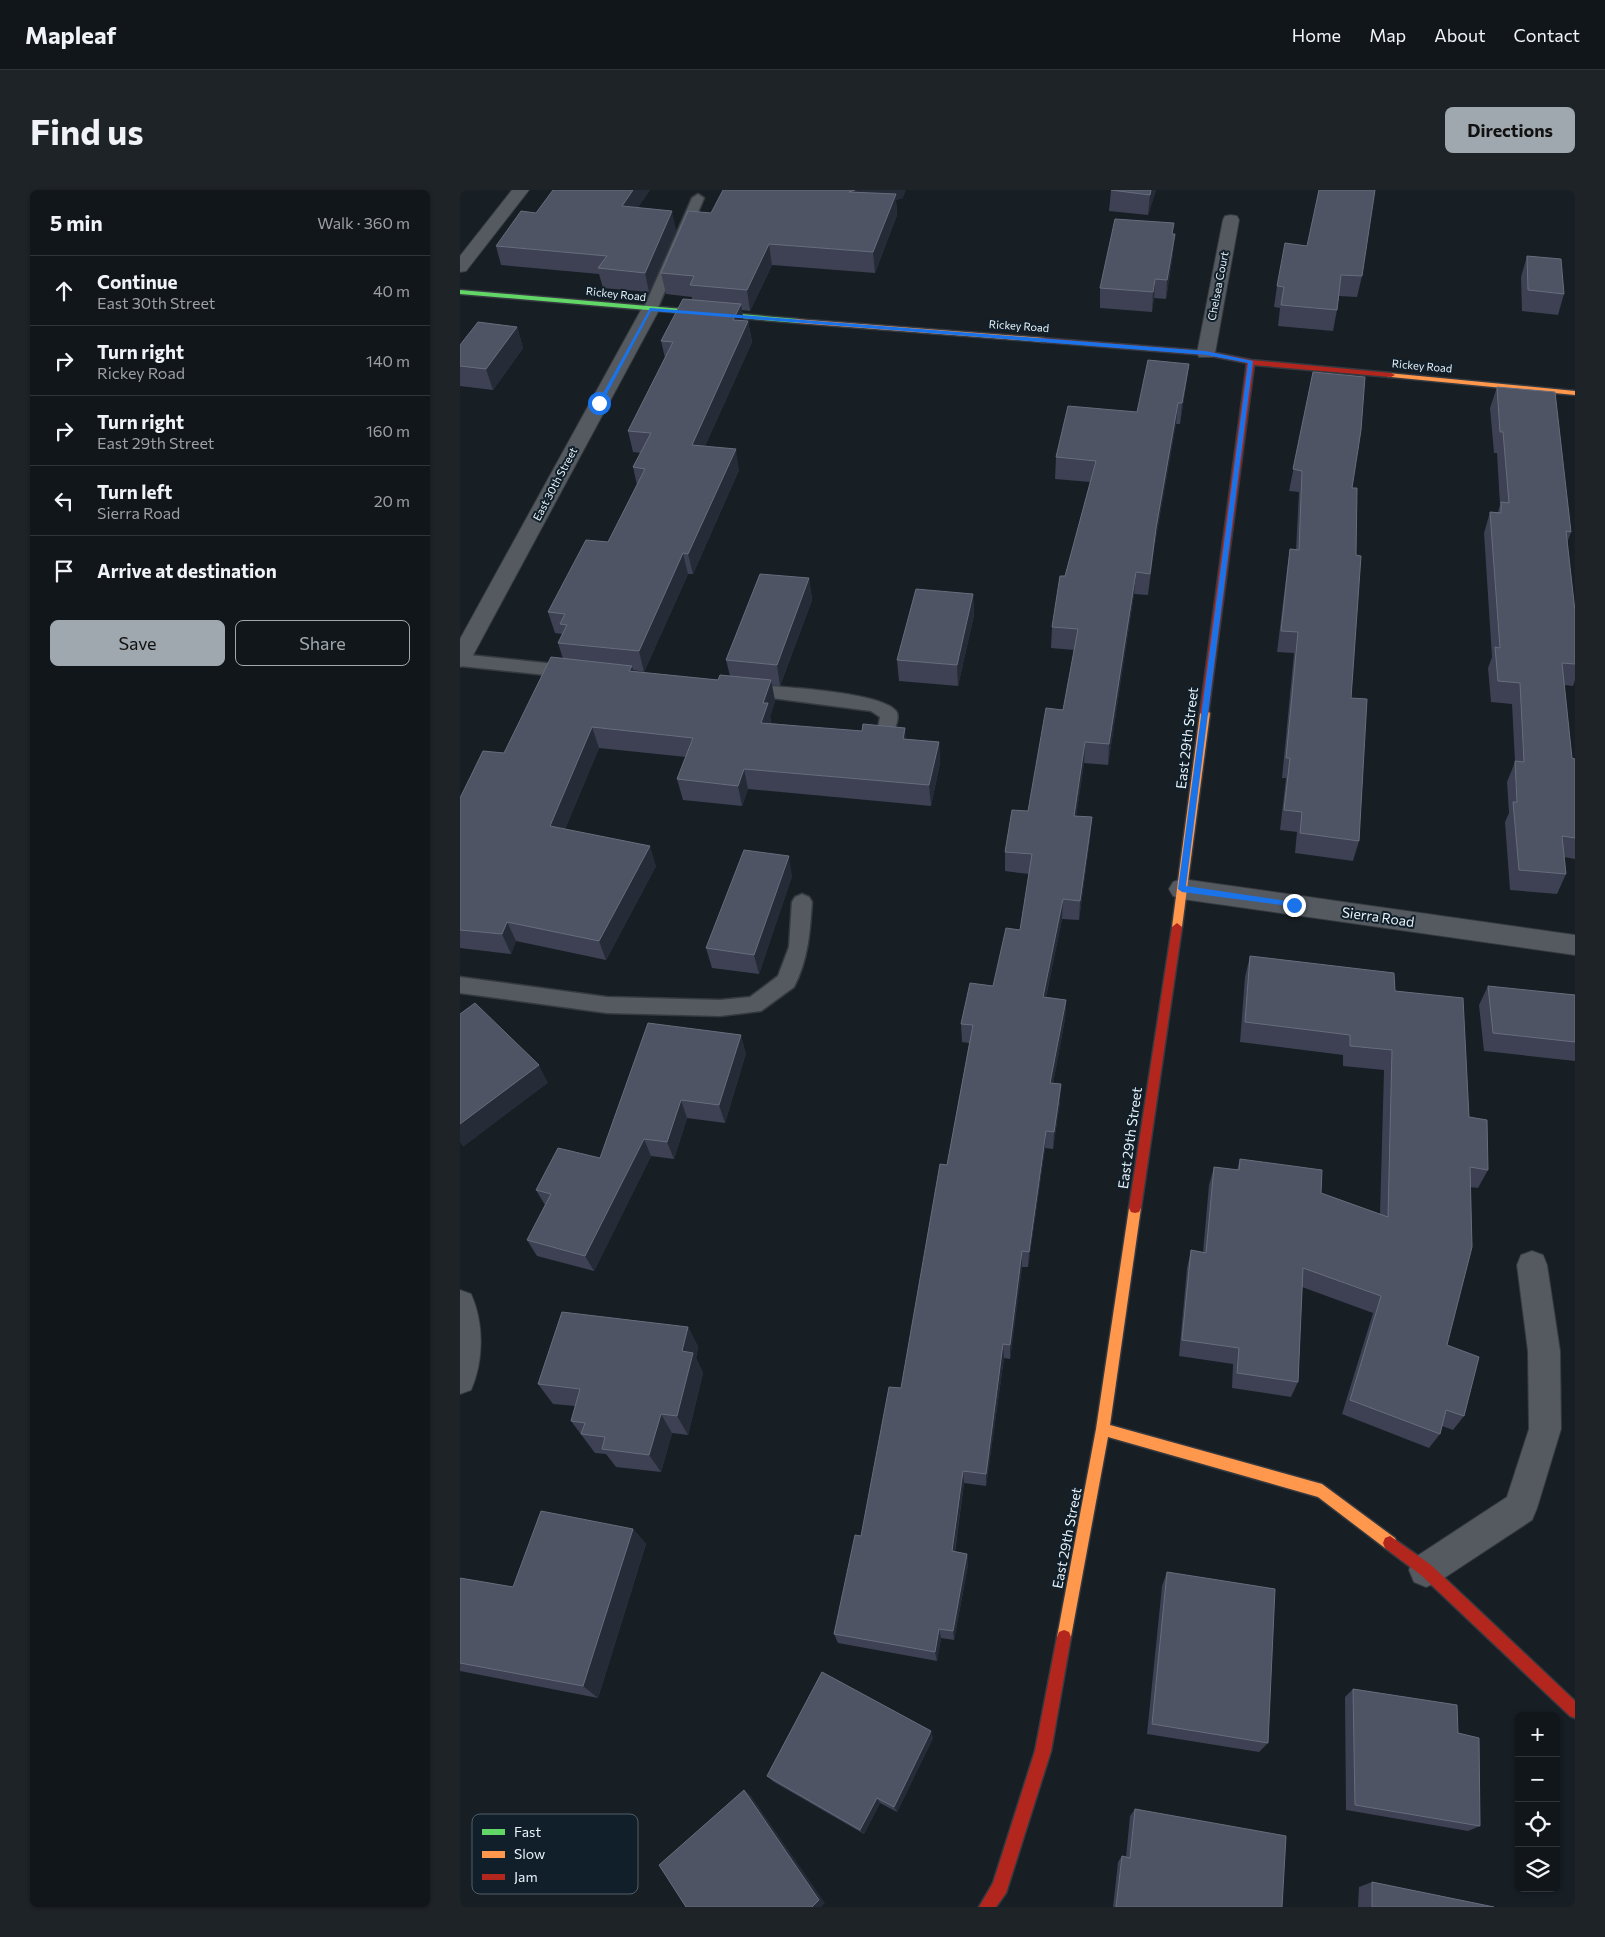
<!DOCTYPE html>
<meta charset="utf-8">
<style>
:root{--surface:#11161b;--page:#1e2328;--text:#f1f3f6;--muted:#9c9fa3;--line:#30353a;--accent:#9fa8ae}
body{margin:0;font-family:Commissioner,sans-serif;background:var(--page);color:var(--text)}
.controls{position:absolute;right:15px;bottom:15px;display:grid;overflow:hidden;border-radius:8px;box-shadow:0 1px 4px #0004}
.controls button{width:45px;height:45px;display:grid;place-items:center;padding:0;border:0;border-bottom:1px solid var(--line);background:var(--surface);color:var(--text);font:25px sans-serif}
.stop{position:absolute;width:15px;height:15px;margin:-11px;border:4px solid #1a73e8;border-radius:50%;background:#fff}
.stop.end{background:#1a73e8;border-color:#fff;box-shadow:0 1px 5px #0008}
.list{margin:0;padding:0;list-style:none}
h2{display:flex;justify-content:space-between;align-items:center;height:65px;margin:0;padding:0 20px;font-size:21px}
h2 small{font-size:16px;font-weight:400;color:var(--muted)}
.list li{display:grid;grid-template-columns:32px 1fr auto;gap:15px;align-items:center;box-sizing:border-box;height:70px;padding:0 20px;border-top:1px solid var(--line)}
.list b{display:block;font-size:19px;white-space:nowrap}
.list p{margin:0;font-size:16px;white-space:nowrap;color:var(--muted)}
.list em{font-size:16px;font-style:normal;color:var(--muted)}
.actions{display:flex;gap:10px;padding:15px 20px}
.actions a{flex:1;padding:11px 0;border:1px solid var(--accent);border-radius:8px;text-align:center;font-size:18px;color:var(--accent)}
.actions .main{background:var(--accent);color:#111}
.icon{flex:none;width:28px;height:28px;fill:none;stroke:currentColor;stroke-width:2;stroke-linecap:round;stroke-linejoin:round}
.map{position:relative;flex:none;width:1115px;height:1717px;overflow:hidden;border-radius:8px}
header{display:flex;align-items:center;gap:30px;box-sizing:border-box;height:70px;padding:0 25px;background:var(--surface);border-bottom:1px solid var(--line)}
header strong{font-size:24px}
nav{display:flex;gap:28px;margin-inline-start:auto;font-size:18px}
.intro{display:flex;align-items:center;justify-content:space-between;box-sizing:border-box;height:120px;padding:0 30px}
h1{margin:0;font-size:35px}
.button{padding:12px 22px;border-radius:8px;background:var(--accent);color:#111;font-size:18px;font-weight:700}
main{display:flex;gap:30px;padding:0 30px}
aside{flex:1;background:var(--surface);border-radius:8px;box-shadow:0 1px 4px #0004}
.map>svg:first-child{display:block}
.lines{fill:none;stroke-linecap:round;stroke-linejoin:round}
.lane-casing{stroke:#353a40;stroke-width:3}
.street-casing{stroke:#353a40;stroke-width:2}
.fast-casing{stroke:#353a40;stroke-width:3}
.slow-casing{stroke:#353a40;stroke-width:3}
.jam-casing{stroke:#353a40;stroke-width:3}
.lane{fill:#545a60;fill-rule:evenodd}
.street{fill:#545a60;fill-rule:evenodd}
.fast{fill:#63d668;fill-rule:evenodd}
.slow{fill:#ff974d;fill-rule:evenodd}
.jam{fill:#b3261e;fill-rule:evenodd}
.wall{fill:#3d4153}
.shaded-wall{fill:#262b38}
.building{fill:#4f5464;stroke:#676d7c}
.route{fill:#1a73e8}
.labels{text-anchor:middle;stroke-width:4;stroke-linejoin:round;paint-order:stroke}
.far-street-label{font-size:11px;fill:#e8f2f9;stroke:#111f2a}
.street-label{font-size:14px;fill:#e8f2f9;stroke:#111f2a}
.key{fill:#111f2a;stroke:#525e68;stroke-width:1}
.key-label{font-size:14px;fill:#e8f2f9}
</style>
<header>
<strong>Mapleaf</strong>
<nav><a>Home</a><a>Map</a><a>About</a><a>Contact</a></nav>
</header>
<div class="intro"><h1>Find us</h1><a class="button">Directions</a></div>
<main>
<aside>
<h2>5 min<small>Walk · 360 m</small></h2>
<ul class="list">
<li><svg class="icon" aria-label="ahead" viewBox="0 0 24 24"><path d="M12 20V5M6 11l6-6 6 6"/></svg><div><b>Continue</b><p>East 30th Street</p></div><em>40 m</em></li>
<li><svg class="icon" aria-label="right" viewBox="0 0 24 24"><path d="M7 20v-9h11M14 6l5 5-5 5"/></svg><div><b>Turn right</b><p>Rickey Road</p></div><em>140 m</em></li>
<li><svg class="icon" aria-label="right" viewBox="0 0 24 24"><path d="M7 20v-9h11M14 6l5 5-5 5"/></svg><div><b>Turn right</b><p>East 29th Street</p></div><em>160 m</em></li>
<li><svg class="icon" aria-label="left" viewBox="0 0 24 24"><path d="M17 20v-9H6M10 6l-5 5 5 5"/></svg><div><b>Turn left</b><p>Sierra Road</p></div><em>20 m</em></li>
<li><svg class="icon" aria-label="arrive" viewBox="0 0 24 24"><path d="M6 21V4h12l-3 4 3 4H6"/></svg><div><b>Arrive at destination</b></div></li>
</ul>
<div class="actions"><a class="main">Save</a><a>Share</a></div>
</aside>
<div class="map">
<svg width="1115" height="1717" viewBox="0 0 1115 1717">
<rect width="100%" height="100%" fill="#171e24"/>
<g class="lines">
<defs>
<g id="lane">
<polygon points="238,4 244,8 197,120 190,124 185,123 183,120 232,8"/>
<polygon points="0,464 114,476 120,478 123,482 120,486 114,488 0,476"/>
<path d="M286,494C314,497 420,501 436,521C440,526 436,537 433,542L427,544L421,542L418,538L420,527L411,521L280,504L277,500L280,496Z"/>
<path d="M342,704L349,707L352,712C350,742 348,770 334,797L301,821L260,826L147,823L0,803V787L147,807L260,810L290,807L318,786L329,757L332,712L335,707Z"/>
</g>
<g id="street">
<polygon points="52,0 69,0 6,81 0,82 0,66"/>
<polygon points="771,25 777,26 779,30 755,163 753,167 739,167 737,163 763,30 765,26"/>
<polygon points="190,115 196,116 199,120 11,469 8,474 0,477 0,449 181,120 184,116"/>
<polygon points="722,689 1115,745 1115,765 722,709 713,706 709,699 713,692"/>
<polygon points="1072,1061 1083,1065 1087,1075 1100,1161 1101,1239 1077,1318 1072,1330 978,1392 966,1397 954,1392 949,1380 954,1368 1047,1307 1069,1239 1068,1161 1057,1075 1061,1065"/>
<path d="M0,1100L11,1104C24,1133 24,1170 11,1200L0,1204Z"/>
</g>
<polygon id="fast" points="0,100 338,129 342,131 338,133 0,104"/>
<g id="slow">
<polygon points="335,129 584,148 588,150 584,152 338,133 334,131"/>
<polygon points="928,183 1115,201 1115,205 931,187 928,187"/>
<polygon points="745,520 750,523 722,737 717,741 712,737 740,523"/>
<polygon points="675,1013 679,1014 681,1018 650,1235 862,1294 935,1348 937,1353 935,1358 930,1360 925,1358 858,1307 648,1247 611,1447 609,1452 604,1454 599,1452 597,1447 636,1239 669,1018 671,1014"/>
</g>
<g id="jam">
<polygon points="581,148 746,161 791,170 931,183 935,185 931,187 794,175 748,525 742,525 740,523 787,173 746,165 584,152 581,152"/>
<polygon points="717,733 722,737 681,1018 679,1022 675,1023 671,1022 669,1018 712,737"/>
<polygon points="930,1346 971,1375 1115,1511 1115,1528 1110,1526 961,1385 925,1358 923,1353 925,1348"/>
<polygon points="604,1440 609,1442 611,1447 591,1561 546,1703 536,1717 519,1717 533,1693 575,1561 597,1447 599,1442"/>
</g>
</defs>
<use href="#lane" class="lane-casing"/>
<use href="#street" class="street-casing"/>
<use href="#fast" class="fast-casing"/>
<use href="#slow" class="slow-casing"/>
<use href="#jam" class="jam-casing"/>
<use href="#lane" class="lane"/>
<use href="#street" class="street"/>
<use href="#fast" class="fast"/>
<use href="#slow" class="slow"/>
<use href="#jam" class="jam"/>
</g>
<g class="wall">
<polygon points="93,0 190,0 178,17 216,40 189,102 143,98 139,84 41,75 36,56 76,23"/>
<polygon points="651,0 696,0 688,25 649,21"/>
<polygon points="443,8 436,10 437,25 415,83 312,75 290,121 282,120 283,131 288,131 292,152 245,256 279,280 233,384 228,384 184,482 173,480 173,482 258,490 270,486 266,470 349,388 352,410 320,496 312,495 315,511 310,526 311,533 446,549 479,552 480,573 471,616 288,599 282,616 223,610 217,589 226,567 139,558 105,639 196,676 146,770 56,751 51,764 0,758 0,608 44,563 103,469 98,453 102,444 95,443 88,422 148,352 177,295 173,277 181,263 173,262 168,241 205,168 201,151 232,110 232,107 206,104 201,83 251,23"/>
<polygon points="713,44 713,64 706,109 694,108 692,122 640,118 640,98"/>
<polygon points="847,56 902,86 897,107 879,106 877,120 873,141 818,136 820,118 814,117 817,96"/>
<polygon points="1067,66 1104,104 1098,125 1062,121 1061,87"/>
<polygon points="57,137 63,158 33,200 0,196 0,155"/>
<polygon points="729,174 726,195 720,234 716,234 694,359 688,405 674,404 648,575 624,573 616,626 632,627 630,648 619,730 602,729 586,807 606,810 605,829 593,893 600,912 593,959 585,958 568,1077 562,1077 550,1169 544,1168 526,1296 504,1293 495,1362 507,1364 508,1375 494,1450 481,1448 477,1471 378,1453 374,1444 441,1198 487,975 509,853 502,852 501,834 533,796 560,740 569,684 545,681 545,662 568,621 603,520 614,460 591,458 592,437 630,292 595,289 596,267 677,222"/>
<polygon points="853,182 892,298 891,508 899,651 893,671 835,663 837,642 820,640 826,588 822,588 834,463 817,462 827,380 830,359 836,359 839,302 829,301"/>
<polygon points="1037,197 1111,342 1107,353 1115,421 1115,490 1113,496 1104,495 1112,568 1115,569 1115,669 1104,667 1106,684 1097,704 1050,700 1045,632 1049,623 1047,592 1055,572 1052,514 1031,512 1028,478 1032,467 1024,343 1030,322 1038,322 1040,315 1037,263 1034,263 1030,218"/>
<polygon points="513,404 514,425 498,496 439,491 437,470"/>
<polygon points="332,686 299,784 252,778 246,758"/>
<polygon points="790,766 935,801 1009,927 1028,980 1018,998 1010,997 987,1155 1004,1226 993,1240 982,1236 980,1244 969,1258 882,1224 913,1123 842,1097 838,1192 831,1207 772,1198 773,1174 719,1166 727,1078 731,1060 743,1062 749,995 754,977 777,980 780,969 861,1003 920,1024 924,880 883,876 883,865 780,852 785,787"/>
<polygon points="1028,796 1115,805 1115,871 1024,861 1019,815"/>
<polygon points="286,863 265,933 227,928 214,969 191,966 134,1081 77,1066 67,1050 85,1015 76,1000 140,968"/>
<polygon points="228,1137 238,1157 236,1168 243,1183 228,1245 212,1243 201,1282 156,1277 146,1264 135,1263 111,1231 115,1216 93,1214 78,1194"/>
<polygon points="173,1339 186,1354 138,1508 0,1481 0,1388 53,1397"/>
<polygon points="707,1382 808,1553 799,1562 687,1544 702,1396"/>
<polygon points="893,1499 998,1543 1020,1636 1008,1641 886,1620 885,1507"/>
<polygon points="473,1548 437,1622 420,1613 404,1644 314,1592 307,1586"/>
<polygon points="675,1619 822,1717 653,1717 658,1672 662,1666 666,1667 670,1626"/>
<polygon points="912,1692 1034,1717 898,1717 899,1697"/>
</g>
<g class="shaded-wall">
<polygon points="173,0 190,0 166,34 162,16"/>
<polygon points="395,0 446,0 443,8 436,10 437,25 415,83 413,62 389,2"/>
<polygon points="691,0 696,0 688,25 690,5"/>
<polygon points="212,21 216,40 189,102 185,83"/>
<polygon points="715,44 713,64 706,109 707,90"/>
<polygon points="309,54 312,75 290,121 287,100"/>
<polygon points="695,89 694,108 692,122 693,102"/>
<polygon points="281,114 284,134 273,130"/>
<polygon points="288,131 292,152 236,276 232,255"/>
<polygon points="57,137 63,158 33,200 26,179"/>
<polygon points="729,174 726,195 720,234 722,213"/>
<polygon points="718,213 716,234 694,359 688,405 696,338"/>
<polygon points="276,259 279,280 233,384 228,364"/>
<polygon points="223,363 228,384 184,482 179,461"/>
<polygon points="676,382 674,404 648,575 649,554"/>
<polygon points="349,388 352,410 320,496 317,475"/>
<polygon points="513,404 514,425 498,496 497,475"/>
<polygon points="172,476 178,497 169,481"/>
<polygon points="311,490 315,511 310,526 311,534 301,533 303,513"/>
<polygon points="132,537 139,558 98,656 90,636"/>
<polygon points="445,538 447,559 443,549"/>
<polygon points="479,552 480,573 471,616 469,595"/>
<polygon points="625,552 624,573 613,646 614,626"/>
<polygon points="284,579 288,599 282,616 278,596"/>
<polygon points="632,627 630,648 619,730 620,711"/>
<polygon points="190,656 196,676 146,770 139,751"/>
<polygon points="329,666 332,686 299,784 294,765"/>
<polygon points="603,709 602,729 582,825 583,807"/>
<polygon points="47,732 56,751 51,764 42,744"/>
<polygon points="606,810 605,829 590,910 590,893"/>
<polygon points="281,845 286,863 265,933 259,915"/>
<polygon points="79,875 88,893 3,957 0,952 0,934"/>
<polygon points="601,894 600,912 593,959 594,942"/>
<polygon points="221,910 227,928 214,969 207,952"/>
<polygon points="586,941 585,958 568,1077 569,1062"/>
<polygon points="184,949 191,966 134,1081 125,1066"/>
<polygon points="562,1061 562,1077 550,1169 550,1155"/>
<polygon points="228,1137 238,1157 236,1168 243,1183 228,1245 217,1226 222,1161"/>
<polygon points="543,1154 544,1168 526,1296 526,1284"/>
<polygon points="201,1224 212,1243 201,1282 189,1265"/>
<polygon points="503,1281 504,1293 493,1372 492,1361"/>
<polygon points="173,1339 186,1354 138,1508 123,1496"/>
<polygon points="507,1364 508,1375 494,1450 493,1441"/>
<polygon points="479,1439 481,1448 477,1471 475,1462"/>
<polygon points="471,1541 473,1548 437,1622 434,1617"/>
<polygon points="284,1600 291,1606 365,1713 361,1717 352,1717"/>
<polygon points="417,1608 420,1613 404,1644 400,1640"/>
</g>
<g class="building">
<polygon points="93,0 173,0 162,16 212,21 185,83 138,78 147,66 36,56 61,21 76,23"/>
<polygon points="263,0 395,0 389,2 436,4 413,62 309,54 287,100 230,95 234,86 201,83 228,21 251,23"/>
<polygon points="651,0 691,0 690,5"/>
<polygon points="859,0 915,0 902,86 881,85 877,120 821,115 824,97 817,96 825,53 847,56"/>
<polygon points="655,29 714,33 712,44 715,44 707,90 695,89 693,102 640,98"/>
<polygon points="1067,66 1101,69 1104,104 1068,100"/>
<polygon points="223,109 281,114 273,130 288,131 232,255 276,259 228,364 223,363 179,461 98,453 107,435 100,434 105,424 88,422 126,350 148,352 185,279 173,277 191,243 168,241 213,152 201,151"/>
<polygon points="18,132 57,137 26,179 0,176 0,155"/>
<polygon points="688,170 729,174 722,213 718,213 696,338 690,384 676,382 649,554 625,552 614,626 632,627 620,711 603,709 583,807 606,810 590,893 601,894 594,942 586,941 569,1062 562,1061 550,1155 543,1154 526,1284 503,1281 492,1361 507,1364 493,1441 479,1439 475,1462 374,1444 395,1345 401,1346 429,1197 441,1198 480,974 487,975 513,835 501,834 510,793 533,796 546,738 560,740 572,664 545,662 552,620 568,621 586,518 603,520 618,439 592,437 600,386 605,386 636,271 596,267 608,216 677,222"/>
<polygon points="853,182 905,187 901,240 892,298 897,298 896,365 901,366 891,508 907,509 899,651 840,643 842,622 824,620 830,568 826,568 838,442 821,441 830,359 839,360 842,281 833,279"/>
<polygon points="1037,197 1095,202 1111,342 1106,341 1115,421 1115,474 1102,473 1112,568 1115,569 1115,648 1102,646 1106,684 1059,680 1053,612 1057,612 1055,571 1064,572 1060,493 1038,491 1035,457 1040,458 1030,322 1041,323 1041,312 1049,313 1043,242 1040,242"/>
<polygon points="300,384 349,388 317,475 266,470"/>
<polygon points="456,399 513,404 497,475 437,470"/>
<polygon points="91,467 172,476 169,481 258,490 260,485 311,490 303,513 308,513 301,533 402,541 403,534 445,538 443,549 479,552 469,595 284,579 278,596 217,589 233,548 132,537 90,636 190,656 139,751 47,732 42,744 0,740 0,608 23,561 44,563"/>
<polygon points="284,660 329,666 294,765 246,758"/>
<polygon points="790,766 934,783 935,801 1003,808 1009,927 1027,930 1028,980 1010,977 1012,1057 987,1155 1019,1167 1004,1226 986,1220 980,1244 890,1210 921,1106 843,1078 838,1192 777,1183 779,1158 722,1150 731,1060 746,1063 754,977 779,980 780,969 862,980 861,1003 928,1027 932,860 890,856 890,845 785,832"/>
<polygon points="1028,796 1115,805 1115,852 1033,843"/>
<polygon points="15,813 79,875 0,934 0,824"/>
<polygon points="188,833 281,845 259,915 221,910 207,952 184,949 125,1066 67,1050 91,1004 76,1000 98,958 140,968"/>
<polygon points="102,1122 228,1137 222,1161 233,1163 217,1226 201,1224 189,1265 142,1259 145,1247 121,1244 125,1233 111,1231 120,1199 78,1194"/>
<polygon points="81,1321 173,1339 123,1496 0,1473 0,1388 53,1397"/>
<polygon points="707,1382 815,1399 808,1553 692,1534"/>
<polygon points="362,1482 471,1541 434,1617 417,1608 400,1640 307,1586"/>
<polygon points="893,1499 997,1515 998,1543 1019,1548 1020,1636 895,1615"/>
<polygon points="284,1600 359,1710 352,1717 226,1717 199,1675"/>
<polygon points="675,1619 826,1646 822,1717 656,1717 662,1666 670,1668"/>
<polygon points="912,1692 1034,1717 912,1717"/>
</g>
<polygon class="route" points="190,118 746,161 793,171 726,696 834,712 837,713 837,717 722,702 718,699 788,173 746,165 191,121 142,213 137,214"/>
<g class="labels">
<g class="far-street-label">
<text transform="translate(758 96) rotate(-79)" y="4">Chelsea Court</text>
<text transform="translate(156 104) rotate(6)" y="4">Rickey Road</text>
<text transform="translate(559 136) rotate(4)" y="4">Rickey Road</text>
<text transform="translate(962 176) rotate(5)" y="4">Rickey Road</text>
<text transform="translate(95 294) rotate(-62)" y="4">East 30th Street</text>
</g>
<g class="street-label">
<text transform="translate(727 548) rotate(-83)" y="5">East 29th Street</text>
<text transform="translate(918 727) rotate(8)" y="5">Sierra Road</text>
<text transform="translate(670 948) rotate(-82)" y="5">East 29th Street</text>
<text transform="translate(607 1348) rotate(-79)" y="5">East 29th Street</text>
</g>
</g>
<rect x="12" y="1624" width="166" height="80" rx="8" class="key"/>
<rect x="22" y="1639" width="23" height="6" fill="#63d668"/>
<rect x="22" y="1661" width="23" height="7" fill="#ff974d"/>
<rect x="22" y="1684" width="23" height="6" fill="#b3261e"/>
<g class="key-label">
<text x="54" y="1647">Fast</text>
<text x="54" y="1669">Slow</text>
<text x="54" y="1692">Jam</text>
</g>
</svg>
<div class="controls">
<button>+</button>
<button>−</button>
<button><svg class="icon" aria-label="locate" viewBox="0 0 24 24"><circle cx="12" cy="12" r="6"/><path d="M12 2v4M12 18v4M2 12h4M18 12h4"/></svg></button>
<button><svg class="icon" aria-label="layers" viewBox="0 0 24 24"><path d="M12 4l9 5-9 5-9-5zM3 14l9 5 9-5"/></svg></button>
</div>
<div class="stop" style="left:139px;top:213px"></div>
<div class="stop end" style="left:834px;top:715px"></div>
</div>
</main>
